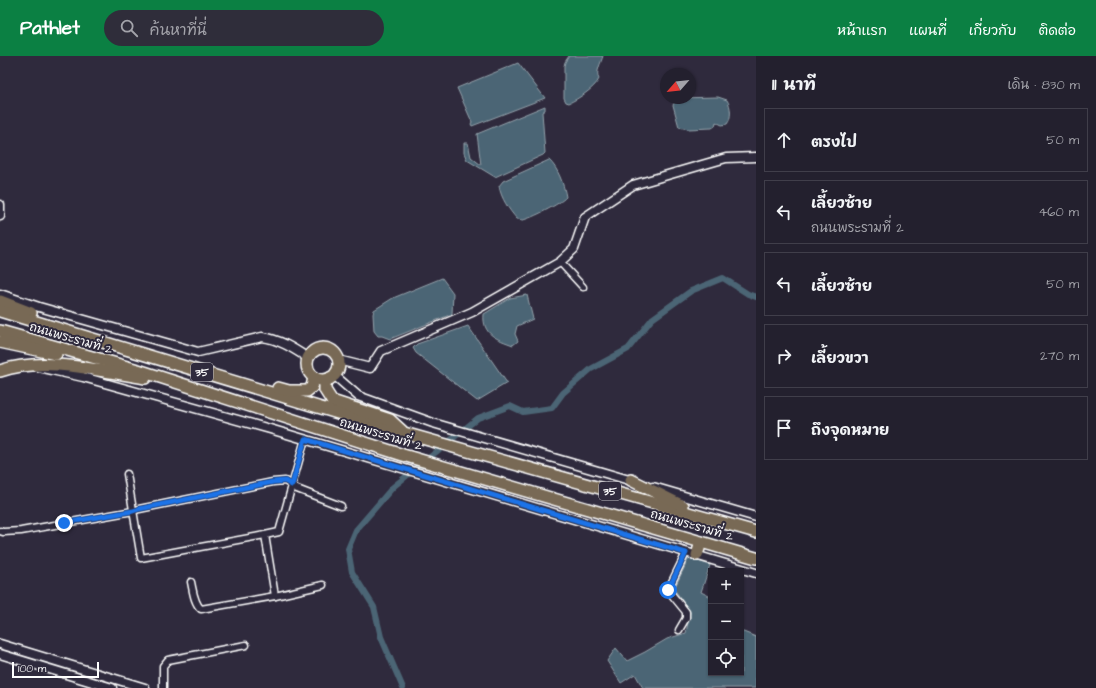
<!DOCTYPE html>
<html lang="th">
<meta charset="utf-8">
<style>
:root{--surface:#23202e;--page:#2f2d3a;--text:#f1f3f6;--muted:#a3a3aa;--line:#403e4a;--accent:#0b8043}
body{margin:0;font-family:"Architects Daughter","Playpen Sans Thai",sans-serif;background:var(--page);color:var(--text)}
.controls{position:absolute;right:12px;bottom:12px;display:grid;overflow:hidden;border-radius:0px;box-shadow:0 1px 3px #0004}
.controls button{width:36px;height:36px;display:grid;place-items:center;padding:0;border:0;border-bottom:1px solid var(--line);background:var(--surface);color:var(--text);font:20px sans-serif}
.compass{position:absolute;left:660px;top:12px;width:36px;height:36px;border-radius:50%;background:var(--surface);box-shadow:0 1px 3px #0004;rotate:242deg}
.scale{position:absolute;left:12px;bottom:10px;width:87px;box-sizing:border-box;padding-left:4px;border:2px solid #fff;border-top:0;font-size:11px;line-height:14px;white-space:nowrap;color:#fff;-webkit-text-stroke:3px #2f2a3d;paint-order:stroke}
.stop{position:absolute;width:12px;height:12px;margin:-9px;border:3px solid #1a73e8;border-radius:50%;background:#fff}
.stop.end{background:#1a73e8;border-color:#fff;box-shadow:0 1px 4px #0008}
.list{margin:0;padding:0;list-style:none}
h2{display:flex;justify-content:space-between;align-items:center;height:52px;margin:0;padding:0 16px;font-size:17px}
h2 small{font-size:13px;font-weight:400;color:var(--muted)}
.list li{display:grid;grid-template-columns:26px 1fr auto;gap:12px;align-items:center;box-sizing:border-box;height:64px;margin:0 8px 8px;padding:0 8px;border:1px solid var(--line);border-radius:0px}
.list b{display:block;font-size:15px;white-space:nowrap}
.list p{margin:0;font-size:13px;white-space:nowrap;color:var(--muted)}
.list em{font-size:13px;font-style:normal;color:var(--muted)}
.icon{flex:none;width:22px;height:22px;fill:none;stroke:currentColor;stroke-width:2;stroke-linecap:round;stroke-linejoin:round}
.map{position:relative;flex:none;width:756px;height:632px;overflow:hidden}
header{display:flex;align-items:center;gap:24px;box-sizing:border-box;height:56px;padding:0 20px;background:var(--accent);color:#fff}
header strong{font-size:19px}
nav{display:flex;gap:22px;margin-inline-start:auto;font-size:14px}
.search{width:280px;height:36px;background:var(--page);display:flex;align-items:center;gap:10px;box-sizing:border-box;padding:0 14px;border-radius:22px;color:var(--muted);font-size:15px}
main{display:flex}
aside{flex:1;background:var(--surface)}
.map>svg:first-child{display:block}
.water{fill:#4c6574;stroke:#94a3ac}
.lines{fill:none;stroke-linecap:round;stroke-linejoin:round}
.canal{stroke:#4c6574;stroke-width:6}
.street-casing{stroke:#fff;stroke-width:9}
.secondary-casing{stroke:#fff;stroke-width:11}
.highway-casing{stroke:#fff;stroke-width:14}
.street{stroke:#2f2a3d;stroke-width:6}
.secondary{stroke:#2f2a3d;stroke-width:8}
.highway{stroke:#786954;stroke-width:11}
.route{stroke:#1a73e8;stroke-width:5}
.labels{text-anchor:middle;stroke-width:4;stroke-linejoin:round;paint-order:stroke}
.shield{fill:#2f2a3d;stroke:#c1bfc5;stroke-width:1}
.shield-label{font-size:11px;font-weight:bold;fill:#fff}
.street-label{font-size:12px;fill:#fff;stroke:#2f2a3d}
</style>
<header>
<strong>Pathlet</strong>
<div class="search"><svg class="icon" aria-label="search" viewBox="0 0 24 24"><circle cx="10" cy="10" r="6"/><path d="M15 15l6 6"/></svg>ค้นหาที่นี่</div>
<nav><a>หน้าแรก</a><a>แผนที่</a><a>เกี่ยวกับ</a><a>ติดต่อ</a></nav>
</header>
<main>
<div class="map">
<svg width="756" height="632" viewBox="0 0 756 632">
<rect width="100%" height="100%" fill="#2f2a3d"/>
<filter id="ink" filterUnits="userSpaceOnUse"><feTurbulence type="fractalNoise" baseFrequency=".025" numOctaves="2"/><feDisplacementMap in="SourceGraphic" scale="8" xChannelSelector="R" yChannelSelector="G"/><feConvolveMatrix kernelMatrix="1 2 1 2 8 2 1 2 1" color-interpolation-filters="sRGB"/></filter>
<g filter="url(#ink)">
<g class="water">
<path d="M569,0H603C601,7 595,17 599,23C595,32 578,43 569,47L566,46L564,42V10L565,6Z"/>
<polygon points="518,7 545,42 472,70 471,68 472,66 457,32"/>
<path d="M718,41L727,44C731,50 732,62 727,68L722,69L716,66L715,70L712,72L688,73L679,71L673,49L677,42Z"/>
<polygon points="545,50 545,54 542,56 545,97 543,99 495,121 467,104 464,97 464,87 468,87 471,101 481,109 477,78"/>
<path d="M549,104C558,112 564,129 566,141C560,148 532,162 523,164C522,164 518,163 517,163C509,154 501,142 499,130L503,125Z"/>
<polygon points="442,222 453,237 452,258 390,283 382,280 378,280 374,275 373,258 374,254 393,242"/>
<path d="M527,239L533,263L517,270L515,278L518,285L513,289C497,283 482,279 484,258L510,242Z"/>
<polygon points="468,270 507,327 477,345 416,297 413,292 417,288"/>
<polygon points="689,502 710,509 701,536 711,541 711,617 741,617 741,575 756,581 756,632 643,632 635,618 621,627 607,605 616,592 627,605 645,596 667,583 686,577 690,556 674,533"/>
</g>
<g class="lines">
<polyline class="canal" points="403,632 381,581 374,551 352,516 348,493 356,474 393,431 478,362 510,350 523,356 552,352 563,337 591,313 628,293 652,263 691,235 723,222 748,238 756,241"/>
<defs>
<g id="street">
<polyline points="560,206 583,231"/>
<polyline points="127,418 141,502 265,479 279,476 305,383"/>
<polyline points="0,475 3,476 21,475 133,455 139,453 273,426 285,425 297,433 341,450"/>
<polyline points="265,479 275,540"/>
<path d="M191,526C193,535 194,547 201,553L275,540L323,529"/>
<polyline points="679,574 686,562 686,556 668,534 686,497"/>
<polyline points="163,632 163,610 168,604 246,589"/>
</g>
<g id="secondary">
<polyline points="0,149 0,160"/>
<path d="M0,238L39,251L198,296L262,281C279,283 294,293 308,302"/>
<polyline points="338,304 370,312 381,295 472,256 560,206 574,193 585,161 633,129 726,102 756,101"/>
<polyline points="38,311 83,321 270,373 756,517"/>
<polyline points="334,319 358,340 433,367 636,426"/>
<polyline points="653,431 756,461"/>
<polyline points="0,588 145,632"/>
<polyline points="0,598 112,632"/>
</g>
<g id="highway">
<polyline points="0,245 31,257"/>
<polyline points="0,255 404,377 756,476"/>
<polyline points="0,275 138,314 403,399 756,502"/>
<polyline points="0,286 56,298"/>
<circle cx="323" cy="308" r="16"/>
<path d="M0,315C45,300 99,315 145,322"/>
<polyline points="330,322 325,328 325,334 332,345 390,364 402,375"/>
<polyline points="278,332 289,335 307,335 312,331 314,321"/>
<polyline points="631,424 683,450"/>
<polyline points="697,499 701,486"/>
</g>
</defs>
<use href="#street" class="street-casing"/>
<use href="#secondary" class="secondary-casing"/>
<use href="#highway" class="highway-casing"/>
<use href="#street" class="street"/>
<use href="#secondary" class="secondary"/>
<use href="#highway" class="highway"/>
</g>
</g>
<g class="lines" filter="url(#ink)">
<polyline class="route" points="64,467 133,455 139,453 273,426 285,425 292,429 305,383 686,497 668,534"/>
</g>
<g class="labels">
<g class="shield">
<rect x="191" y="307" width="22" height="18" rx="3"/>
<rect x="599" y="426" width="22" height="18" rx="3"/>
</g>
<g class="shield-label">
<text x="202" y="320">35</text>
<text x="610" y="439">35</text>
</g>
<g class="street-label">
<text transform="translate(71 282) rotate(16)" y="4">ถนนพระรามที่ 2</text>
<text transform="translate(381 378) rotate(17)" y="4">ถนนพระรามที่ 2</text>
<text transform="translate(692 469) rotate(16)" y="4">ถนนพระรามที่ 2</text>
</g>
</g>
</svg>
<div class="controls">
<button>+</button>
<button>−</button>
<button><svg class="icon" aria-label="locate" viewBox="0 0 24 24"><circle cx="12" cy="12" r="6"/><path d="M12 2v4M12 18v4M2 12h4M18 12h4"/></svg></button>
</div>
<svg class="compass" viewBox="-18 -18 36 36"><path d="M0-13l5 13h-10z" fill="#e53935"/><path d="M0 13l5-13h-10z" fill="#a3a3aa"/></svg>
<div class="scale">100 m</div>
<div class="stop" style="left:668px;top:534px"></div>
<div class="stop end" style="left:64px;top:467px"></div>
</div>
<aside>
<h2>11 นาที<small>เดิน · 830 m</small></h2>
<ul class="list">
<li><svg class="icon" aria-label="ahead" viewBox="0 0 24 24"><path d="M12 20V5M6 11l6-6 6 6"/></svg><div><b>ตรงไป</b></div><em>50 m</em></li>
<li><svg class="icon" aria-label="left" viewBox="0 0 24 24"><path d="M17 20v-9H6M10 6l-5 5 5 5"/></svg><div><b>เลี้ยวซ้าย</b><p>ถนนพระรามที่ 2</p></div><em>460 m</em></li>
<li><svg class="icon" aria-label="left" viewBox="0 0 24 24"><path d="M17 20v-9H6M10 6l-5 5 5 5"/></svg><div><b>เลี้ยวซ้าย</b></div><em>50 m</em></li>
<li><svg class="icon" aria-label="right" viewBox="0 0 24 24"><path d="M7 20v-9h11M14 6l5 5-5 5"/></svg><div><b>เลี้ยวขวา</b></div><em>270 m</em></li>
<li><svg class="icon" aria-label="arrive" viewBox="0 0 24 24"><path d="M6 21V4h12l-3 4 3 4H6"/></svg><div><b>ถึงจุดหมาย</b></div></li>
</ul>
</aside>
</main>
